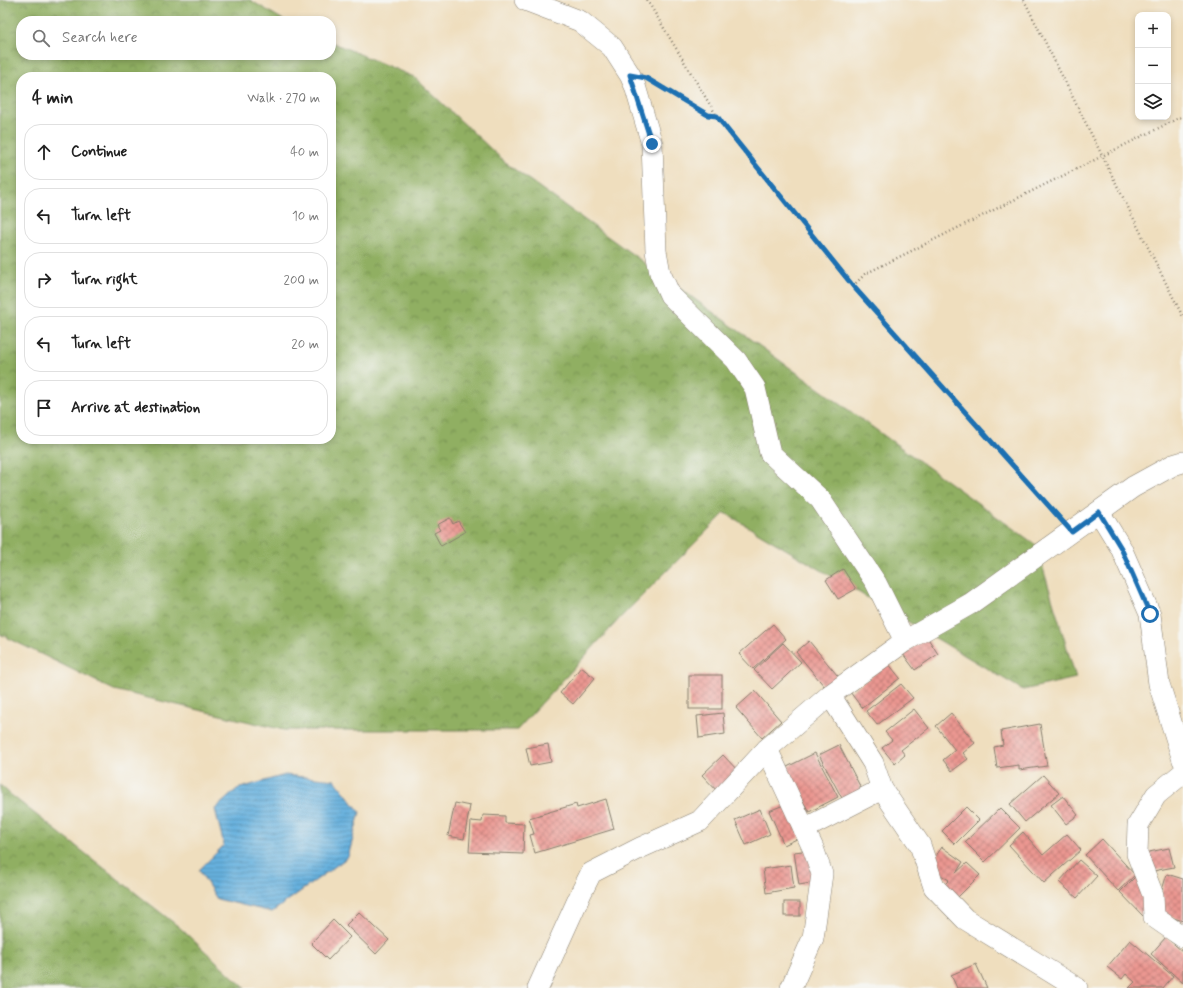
<!DOCTYPE html>
<meta charset="utf-8">
<style>
:root{--surface:#fff;--page:#f6f6f6;--text:#222;--muted:#767676;--line:#e0e0e0}
body{margin:0;font-family:Mynerve,sans-serif;background:var(--page);color:var(--text)}
.controls{position:absolute;right:12px;top:12px;display:grid;overflow:hidden;border-radius:8px;box-shadow:0 2px 6px #0003}
.controls button{width:36px;height:36px;display:grid;place-items:center;padding:0;border:0;border-bottom:1px solid var(--line);background:var(--surface);color:var(--text);font:20px sans-serif}
.stop{position:absolute;width:12px;height:12px;margin:-9px;border:3px solid #1f6fb2;border-radius:50%;background:#fff}
.stop.end{background:#1f6fb2;border-color:#fff;box-shadow:0 1px 4px #0008}
.list{margin:0;padding:0;list-style:none}
h2{display:flex;justify-content:space-between;align-items:center;height:52px;margin:0;padding:0 16px;font-size:17px}
h2 small{font-size:13px;font-weight:400;color:var(--muted)}
.list li{display:grid;grid-template-columns:26px 1fr auto;gap:12px;align-items:center;box-sizing:border-box;height:56px;margin:0 8px 8px;padding:0 8px;border:1px solid var(--line);border-radius:16px}
.list b{display:block;font-size:15px;white-space:nowrap}
.list em{font-size:13px;font-style:normal;color:var(--muted)}
.icon{flex:none;width:22px;height:22px;fill:none;stroke:currentColor;stroke-width:2;stroke-linecap:round;stroke-linejoin:round}
.map{position:relative;flex:none;width:1183px;height:988px;overflow:hidden}
.search{position:absolute;background:var(--surface);box-shadow:0 2px 6px #0003;left:16px;top:16px;width:320px;height:44px;display:flex;align-items:center;gap:10px;box-sizing:border-box;padding:0 14px;border-radius:16px;color:var(--muted);font-size:15px}
.panel{position:absolute;background:var(--surface);box-shadow:0 2px 6px #0003;left:16px;top:72px;width:320px;height:372px;border-radius:16px}
.map>svg:first-child{display:block}
.forest{fill:url(#forest-crowns);stroke:#56663f;fill-rule:evenodd}
.water{fill:url(#water-rules);stroke:#41667d}
.building{fill:url(#building-cross-hatch)}
.lines{fill:none;stroke-linecap:round;stroke-linejoin:round}
.street-casing{stroke:#867d6d;stroke-width:22}
.path{stroke:#867d6d;stroke-width:2.5;stroke-dasharray:1 3;stroke-linecap:butt}
.street{stroke:#fff;stroke-width:21}
.route{stroke:#1f6fb2;stroke-width:5}
</style>
<div class="map">
<svg width="1183" height="988" viewBox="0 0 1183 988">
<defs>
<pattern id="forest-crowns" width="20" height="18" patternUnits="userSpaceOnUse"><rect width="20" height="18" fill="#90af62"/><path d="M2 6a3 3 0 1 1 6 0M12 15a3 3 0 1 1 6 0" fill="none" stroke="#758e50"/></pattern>
<pattern id="water-rules" width="6" height="5" patternUnits="userSpaceOnUse"><rect width="6" height="5" fill="#66b1de"/><path d="M0 2.5h6" fill="none" stroke="#538fb3"/></pattern>
<pattern id="building-cross-hatch" width="8" height="8" patternUnits="userSpaceOnUse"><rect width="8" height="8" fill="#eb9791"/><path d="M0 0l8 8M0 8l8-8" fill="none" stroke="#be7a76"/></pattern>
</defs>
<rect width="100%" height="100%" fill="#f6f6f2"/>
<filter id="ink" filterUnits="userSpaceOnUse"><feTurbulence type="fractalNoise" baseFrequency=".025" numOctaves="2"/><feDisplacementMap in="SourceGraphic" scale="8" xChannelSelector="R" yChannelSelector="G"/><feConvolveMatrix kernelMatrix="1 2 1 2 8 2 1 2 1" color-interpolation-filters="sRGB"/></filter>
<filter id="wash" filterUnits="userSpaceOnUse"><feTurbulence type="fractalNoise" baseFrequency=".012" numOctaves="4" result="noise"/><feDisplacementMap in="SourceGraphic" scale="16" xChannelSelector="R" yChannelSelector="G"/><feGaussianBlur stdDeviation="0.9" result="paint"/><feColorMatrix in="noise" values="0 0 0 0 0 0 0 0 0 0 0 0 0 0 0 0 0 1.4 0 .05"/><feComposite in="paint" operator="in"/></filter>
<g filter="url(#wash)">
<rect width="100%" height="100%" fill="#efdebe"/>
<g class="forest">
<path d="M0,0H250L285,21H21V55H331V42L414,77L507,164L1036,545L1076,678L1023,690L725,513L620,618L517,730H284L114,690L0,634ZM21,77H331V439H21Z"/>
<polygon points="0,785 11,795 179,927 245,988 0,988"/>
</g>
<polygon class="water" points="285,775 335,780 360,812 348,857 272,912 217,899 199,870 224,845 215,809 237,789"/>
<g id="blocks">
<g class="building">
<polygon points="450,518 453,524 458,521 465,532 441,546 434,533 440,530 437,525"/>
<polygon points="843,569 856,589 838,599 826,580"/>
<polygon points="773,624 786,639 753,669 739,654"/>
<polygon points="927,637 938,654 915,670 903,654"/>
<polygon points="809,641 842,681 829,692 796,652"/>
<polygon points="783,643 801,662 772,689 754,670"/>
<polygon points="888,663 900,678 862,708 850,692"/>
<polygon points="581,667 595,678 573,704 560,693"/>
<rect x="689" y="675" width="33" height="34"/>
<polygon points="901,684 913,698 877,725 866,711"/>
<polygon points="755,691 781,721 762,738 736,708"/>
<polygon points="914,709 929,728 901,750 905,755 895,764 882,748 892,740 885,732"/>
<polygon points="723,713 725,734 699,738 697,716"/>
<polygon points="951,713 975,743 963,753 968,759 952,771 943,760 955,750 936,726"/>
<polygon points="1040,724 1047,766 1019,770 1019,765 997,768 994,747 1003,745 1001,731"/>
<polygon points="548,744 551,762 530,766 526,748"/>
<polygon points="839,745 864,794 845,804 819,755"/>
<polygon points="815,753 838,797 809,812 785,768"/>
<polygon points="723,755 740,773 719,793 702,775"/>
<polygon points="1043,775 1059,793 1025,822 1010,804"/>
<polygon points="1063,796 1078,815 1066,824 1051,805"/>
<polygon points="606,799 614,829 535,853 530,835 534,834 529,818 576,804 577,808"/>
<polygon points="455,803 470,806 464,839 448,836"/>
<polygon points="786,804 801,837 784,845 769,811"/>
<polygon points="966,807 979,820 955,844 942,831"/>
<polygon points="1000,808 1020,828 985,862 965,842"/>
<polygon points="760,809 770,834 746,845 735,820"/>
<polygon points="483,815 505,816 505,823 524,824 523,854 469,852 471,821 482,822"/>
<polygon points="1023,832 1043,855 1067,834 1081,850 1044,883 1009,845"/>
<polygon points="1102,839 1135,875 1118,891 1085,855"/>
<polygon points="942,847 963,862 956,873 967,863 980,875 956,899 943,886 949,880 928,867"/>
<polygon points="1169,848 1174,867 1148,872 1144,853"/>
<polygon points="812,850 817,882 799,885 794,852"/>
<polygon points="1079,860 1097,876 1077,898 1059,882"/>
<polygon points="791,865 794,888 766,893 763,869"/>
<polygon points="1167,874 1183,879 1183,921 1155,912"/>
<polygon points="1137,875 1152,907 1143,916 1120,892"/>
<rect x="784" y="902" width="16" height="14"/>
<polygon points="359,912 389,940 376,954 346,925"/>
<polygon points="333,920 350,937 328,960 311,943"/>
<polygon points="1166,937 1183,952 1183,983 1151,954"/>
<polygon points="1130,940 1173,976 1163,988 1129,988 1135,982 1126,974 1122,979 1107,967"/>
<polygon points="976,964 987,988 957,988 951,975"/>
</g>
</g>
</g>
<g filter="url(#ink)">
<use href="#blocks" fill-opacity="0" stroke="#867d6d" stroke-width="1"/>
<g class="lines">
<defs>
<g id="street">
<polyline points="525,0 580,21 612,47 630,75 635,86 652,144 656,251 660,273 670,295 736,360 755,388 770,453 820,499 876,583 905,641"/>
<polyline points="1099,512 1121,548 1150,614 1159,684 1183,760"/>
<polyline points="830,695 873,763 882,789 920,845 934,887 965,919 1077,988"/>
<polyline points="767,749 813,848 822,874 813,938 791,988"/>
<polyline points="1183,773 1156,795 1138,825 1137,854 1153,895 1154,917 1183,937"/>
<polyline points="804,829 882,789"/>
<polyline points="538,988 582,891 591,873 640,848 700,821 767,749 830,695 905,641 970,604 1133,487 1173,465 1183,462"/>
</g>
</defs>
<use href="#street" class="street-casing"/>
<g class="path">
<polyline points="647,0 721,123 853,286 1058,516"/>
<polyline points="1024,0 1183,317"/>
<polyline points="657,84 708,115 717,116"/>
<polyline points="853,286 865,274 1183,116"/>
</g>
<use href="#street" class="street"/>
</g>
</g>
<g class="lines" filter="url(#ink)">
<polyline class="route" points="652,144 630,75 646,78 708,115 717,116 722,123 853,286 1072,532 1099,512 1121,548 1150,614"/>
</g>
</svg>
<div class="controls">
<button>+</button>
<button>−</button>
<button><svg class="icon" aria-label="layers" viewBox="0 0 24 24"><path d="M12 4l9 5-9 5-9-5zM3 14l9 5 9-5"/></svg></button>
</div>
<div class="stop" style="left:1150px;top:614px"></div>
<div class="stop end" style="left:652px;top:144px"></div>
<div class="search"><svg class="icon" aria-label="search" viewBox="0 0 24 24"><circle cx="10" cy="10" r="6"/><path d="M15 15l6 6"/></svg>Search here</div>
<section class="panel">
<h2>4 min<small>Walk · 270 m</small></h2>
<ul class="list">
<li><svg class="icon" aria-label="ahead" viewBox="0 0 24 24"><path d="M12 20V5M6 11l6-6 6 6"/></svg><div><b>Continue</b></div><em>40 m</em></li>
<li><svg class="icon" aria-label="left" viewBox="0 0 24 24"><path d="M17 20v-9H6M10 6l-5 5 5 5"/></svg><div><b>Turn left</b></div><em>10 m</em></li>
<li><svg class="icon" aria-label="right" viewBox="0 0 24 24"><path d="M7 20v-9h11M14 6l5 5-5 5"/></svg><div><b>Turn right</b></div><em>200 m</em></li>
<li><svg class="icon" aria-label="left" viewBox="0 0 24 24"><path d="M17 20v-9H6M10 6l-5 5 5 5"/></svg><div><b>Turn left</b></div><em>20 m</em></li>
<li><svg class="icon" aria-label="arrive" viewBox="0 0 24 24"><path d="M6 21V4h12l-3 4 3 4H6"/></svg><div><b>Arrive at destination</b></div></li>
</ul>
</section>
</div>
